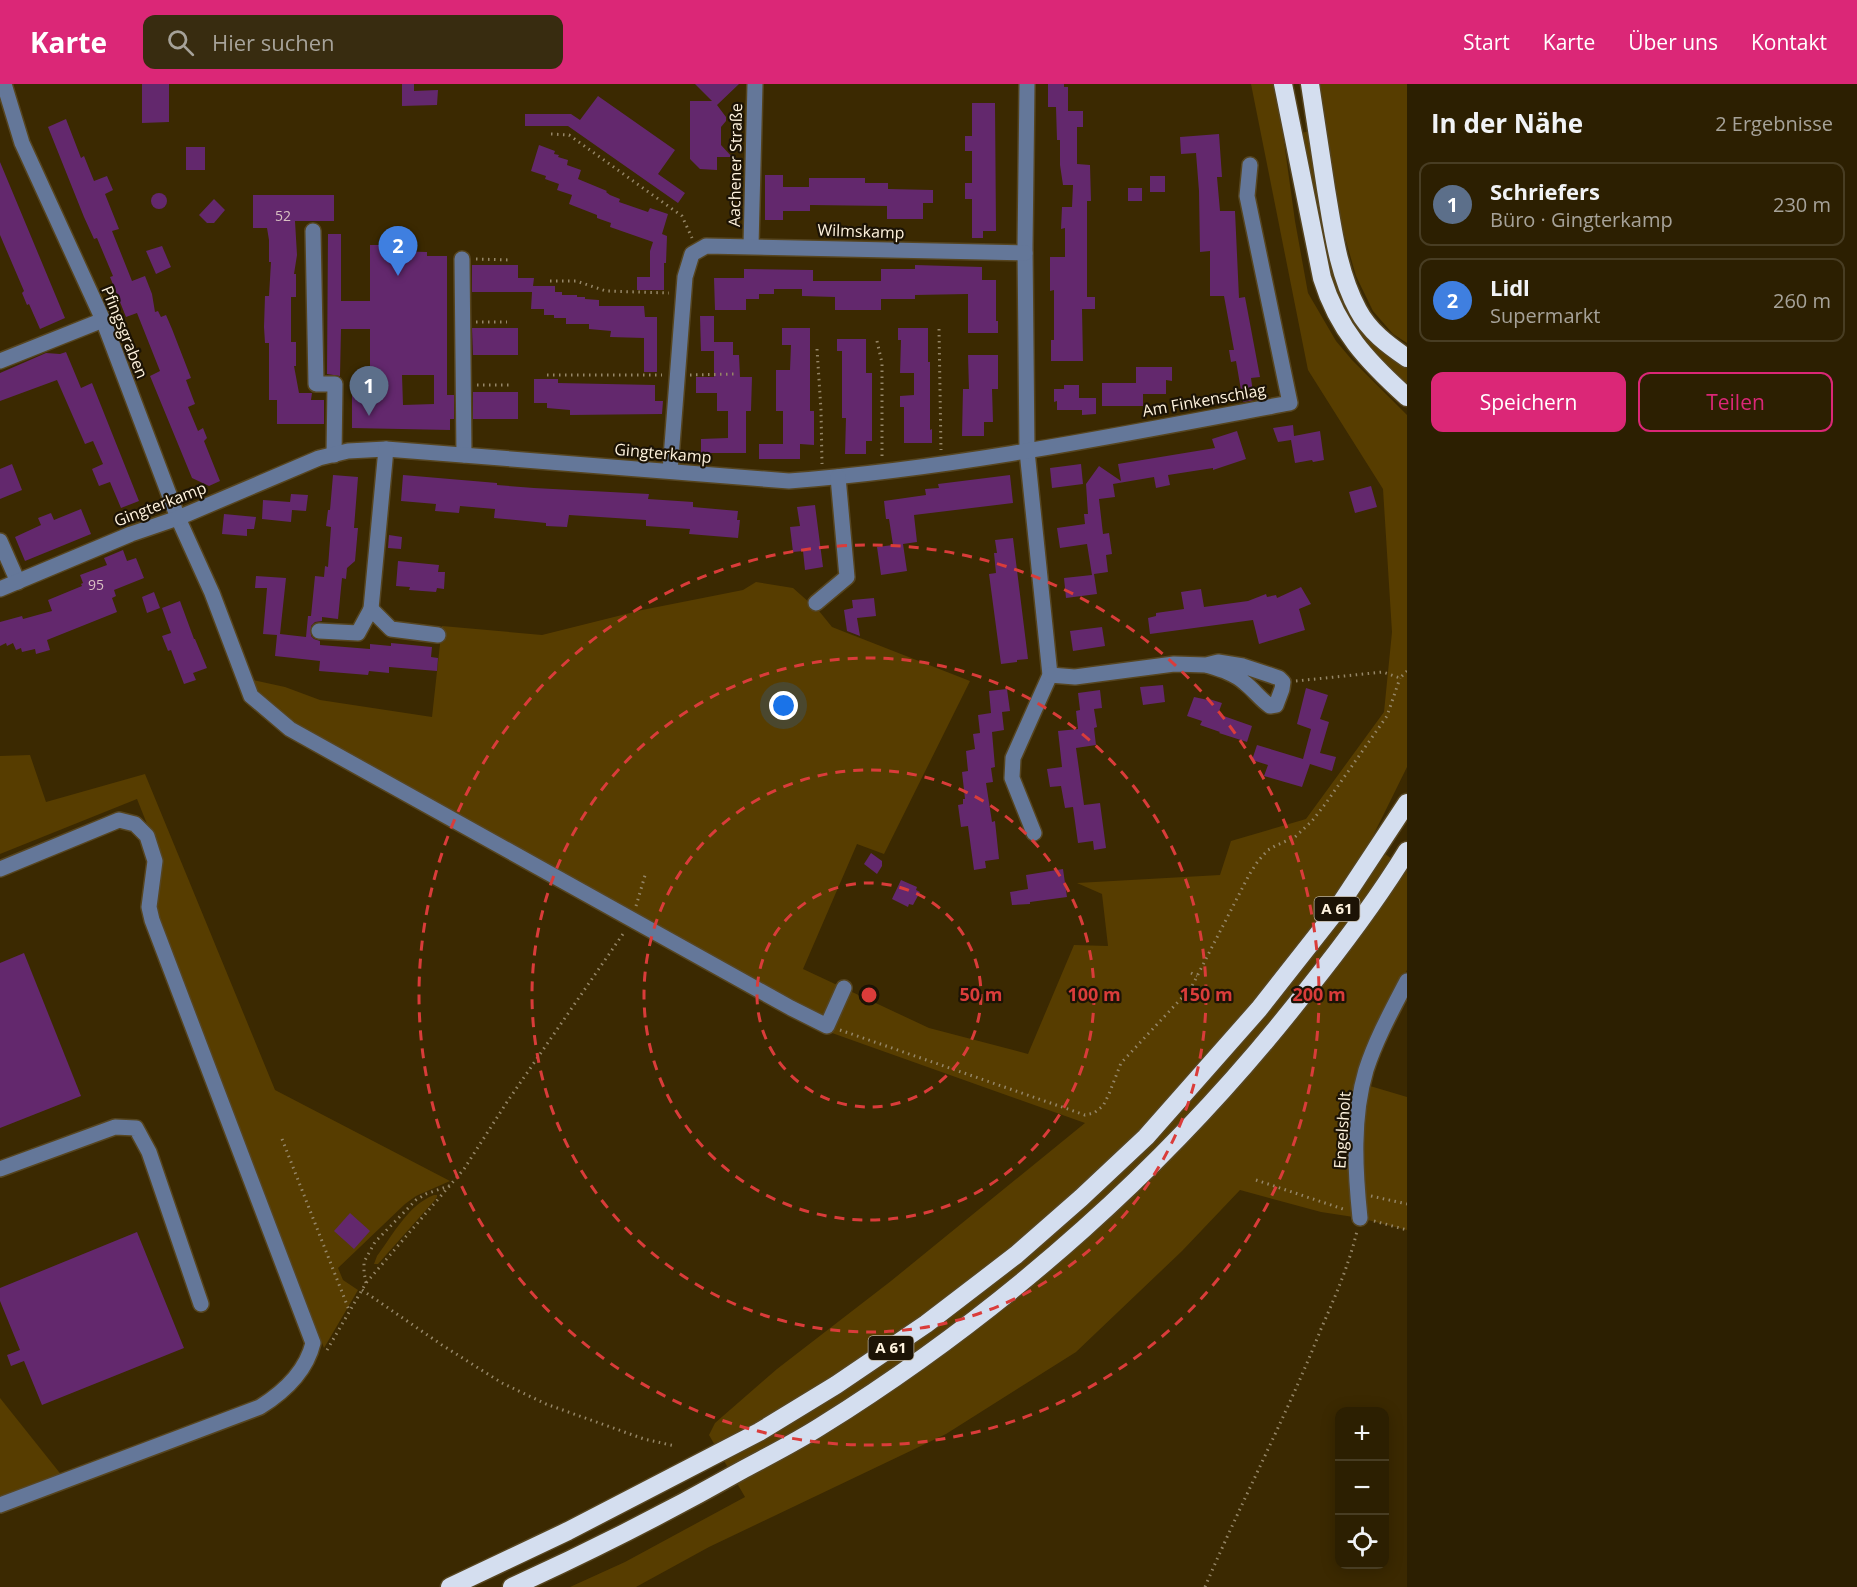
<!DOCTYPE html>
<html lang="de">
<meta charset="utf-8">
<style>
:root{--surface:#2c1f01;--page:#382c10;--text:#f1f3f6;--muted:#a6a299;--line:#483d23;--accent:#db2777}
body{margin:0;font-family:"Open Sans",sans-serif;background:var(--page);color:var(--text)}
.controls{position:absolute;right:18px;bottom:18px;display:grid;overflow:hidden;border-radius:12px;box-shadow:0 3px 15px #0003}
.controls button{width:54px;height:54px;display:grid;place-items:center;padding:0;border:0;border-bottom:2px solid var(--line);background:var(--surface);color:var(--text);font:30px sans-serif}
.you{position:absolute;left:784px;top:622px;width:21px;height:21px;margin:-15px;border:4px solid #fff;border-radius:50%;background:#1a73e8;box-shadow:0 0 0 9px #1a73e833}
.badge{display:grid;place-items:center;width:39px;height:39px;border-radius:50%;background:var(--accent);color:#fff;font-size:20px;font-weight:700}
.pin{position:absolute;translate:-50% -50px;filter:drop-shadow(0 2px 3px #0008)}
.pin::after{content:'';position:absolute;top:32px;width:21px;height:18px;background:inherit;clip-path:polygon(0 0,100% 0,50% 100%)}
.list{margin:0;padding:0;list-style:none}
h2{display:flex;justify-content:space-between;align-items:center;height:78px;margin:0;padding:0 24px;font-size:26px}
h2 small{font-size:20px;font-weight:400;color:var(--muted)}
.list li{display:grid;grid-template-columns:39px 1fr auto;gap:18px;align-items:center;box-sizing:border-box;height:84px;margin:0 12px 12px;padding:0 12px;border:2px solid var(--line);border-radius:12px}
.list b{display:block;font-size:22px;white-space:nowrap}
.list p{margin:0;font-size:20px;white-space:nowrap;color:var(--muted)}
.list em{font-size:20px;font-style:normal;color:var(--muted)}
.actions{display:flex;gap:12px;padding:18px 24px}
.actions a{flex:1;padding:14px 0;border:2px solid var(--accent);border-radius:12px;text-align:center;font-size:21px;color:var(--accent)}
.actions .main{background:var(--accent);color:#fff}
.icon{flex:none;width:33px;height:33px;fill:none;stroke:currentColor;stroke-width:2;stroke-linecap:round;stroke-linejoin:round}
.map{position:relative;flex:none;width:1407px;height:1503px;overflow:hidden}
header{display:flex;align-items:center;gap:36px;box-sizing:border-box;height:84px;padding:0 30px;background:var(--accent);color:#fff}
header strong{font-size:28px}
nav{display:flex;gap:33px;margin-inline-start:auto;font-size:21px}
.search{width:420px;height:54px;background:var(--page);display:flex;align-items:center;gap:15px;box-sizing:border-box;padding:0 21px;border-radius:12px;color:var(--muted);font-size:22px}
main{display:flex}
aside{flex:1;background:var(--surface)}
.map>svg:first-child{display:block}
.green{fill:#573d00}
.building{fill:#63286d;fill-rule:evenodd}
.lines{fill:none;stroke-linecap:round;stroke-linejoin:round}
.minor-casing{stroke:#564520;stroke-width:18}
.highway-casing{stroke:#564520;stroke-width:21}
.path{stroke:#958667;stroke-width:3;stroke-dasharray:1.5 4.5;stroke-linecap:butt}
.minor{stroke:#647799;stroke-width:15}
.highway{stroke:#d4deef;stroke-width:18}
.ring{fill:none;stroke:#da3c3a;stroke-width:3;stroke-dasharray:10 8}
.labels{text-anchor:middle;stroke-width:4.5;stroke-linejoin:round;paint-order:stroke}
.number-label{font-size:14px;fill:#d8c0c2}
.shield{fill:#1c1305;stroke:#bbb09d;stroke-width:1.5}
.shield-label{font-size:15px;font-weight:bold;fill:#fff3de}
.street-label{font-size:16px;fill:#fff3de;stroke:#1c1305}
.centre{fill:#da3c3a;stroke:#1c1305;stroke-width:3}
.ring-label{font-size:18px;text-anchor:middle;font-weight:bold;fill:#da3c3a;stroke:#1c1305;stroke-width:4.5;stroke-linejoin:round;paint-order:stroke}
</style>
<header>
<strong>Karte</strong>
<div class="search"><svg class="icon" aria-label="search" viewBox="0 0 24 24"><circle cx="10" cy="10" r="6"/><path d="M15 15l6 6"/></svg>Hier suchen</div>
<nav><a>Start</a><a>Karte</a><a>Über uns</a><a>Kontakt</a></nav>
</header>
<main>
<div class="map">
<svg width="1407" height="1503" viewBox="0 0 1407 1503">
<rect width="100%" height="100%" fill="#3b2901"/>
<g class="green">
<polygon points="1251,0 1276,0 1295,137 1308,209 1336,257 1352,276 1407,331 1407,683 1370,758 1407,787 1407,886 1367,968 1360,999 1407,1013 1407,1146 1360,1134 1321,1128 1240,1106 1182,1167 1076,1268 946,1350 709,1463 636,1503 570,1503 625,1478 745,1413 709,1351 715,1339 777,1285 891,1197 1085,1039 832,949 632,835 290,645 244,594 285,603 320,616 432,633 442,542 542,551 642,526 743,506 756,498 793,504 819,527 832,543 970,597 884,770 857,760 803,885 929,944 1028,970 1074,861 1108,862 1102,810 1077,799 1220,791 1231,757 1306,735 1384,628 1392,548 1383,405 1308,286"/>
<polygon points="1318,0 1407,0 1407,259 1393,250 1373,227 1356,192 1342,143"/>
<polygon points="1309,47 1342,203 1407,279 1407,302 1368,264 1335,213 1323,170 1302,49"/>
<polygon points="30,671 46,718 145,690 275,1006 450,1097 416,1112 405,1120 338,1184 343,1196 358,1206 324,1264 154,822 159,770 137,715 0,770 0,672"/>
<path d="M434,1111H437V1113L434,1117L378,1180H374L377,1172C393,1151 408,1121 434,1111Z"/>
<polygon points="0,1314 63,1393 0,1416"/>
</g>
<g class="building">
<polygon points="142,0 169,0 169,38 142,39"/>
<polygon points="402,0 414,0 414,7 438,6 437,21 402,22"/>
<polygon points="695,0 739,0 717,21 726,33 726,37 721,43 721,61 732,73 717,73 717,86 700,85 690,75 690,17 712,17"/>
<polygon points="1048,0 1064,0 1064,3 1068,3 1068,27 1083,27 1083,43 1077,43 1077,80 1090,81 1091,117 1087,117 1087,213 1095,213 1095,225 1082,225 1083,277 1051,277 1051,256 1054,256 1054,206 1050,207 1050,173 1065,173 1065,144 1061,145 1062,123 1072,123 1073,101 1063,101 1060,81 1060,56 1057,56 1056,23 1048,23"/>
<polygon points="598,12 675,66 658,90 685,109 678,119 568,42 525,42 525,30 571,30 580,36"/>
<polygon points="972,19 995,19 996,147 983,147 983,154 972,154 972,115 965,115 965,99 972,99 972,67 965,67 965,52 972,52"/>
<polygon points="66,35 81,74 84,72 94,97 107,92 113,106 105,110 119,145 112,147 132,197 145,192 152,210 155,228 158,227 161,233 166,231 172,245 191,294 186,296 195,320 188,323 198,347 203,344 207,354 204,357 220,397 209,402 192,394 150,292 160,287 137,229 126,233 110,193 113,192 97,154 94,155 84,133 48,43"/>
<polygon points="1219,50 1222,93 1217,93 1220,127 1235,127 1239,214 1245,213 1260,293 1251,294 1254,316 1243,318 1236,277 1231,278 1229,266 1234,266 1224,212 1210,212 1210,167 1200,168 1199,107 1196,69 1181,70 1180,53"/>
<polygon points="539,61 555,67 554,70 559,71 558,73 568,76 567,81 581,86 578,95 607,107 606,108 610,111 620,115 619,118 648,128 650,124 668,130 662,150 667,152 666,179 664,179 664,206 637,206 637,193 650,193 650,167 653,158 610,143 611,139 597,134 597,131 569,120 572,111 557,106 559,100 545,95 546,92 531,87"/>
<rect x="186" y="63" width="19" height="23"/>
<polygon points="0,78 65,234 40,245 29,220 27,221 22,209 24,207 0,151"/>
<polygon points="765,91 783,91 783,103 809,103 809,94 865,94 865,99 888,99 888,105 933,106 933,119 923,119 923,135 887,135 887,122 810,121 810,127 783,127 783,136 765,136"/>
<rect x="1150" y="92" width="15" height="16"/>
<rect x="1128" y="104" width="14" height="13"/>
<circle cx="159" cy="117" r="8"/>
<polygon points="253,111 334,111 334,137 295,137 297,171 294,190 296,190 296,213 291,213 291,258 296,258 296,282 294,282 299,309 312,309 311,316 324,316 324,340 277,340 277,316 269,316 269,259 265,259 264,243 265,212 269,212 271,178 269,178 269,156 267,144 253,144"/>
<polygon points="214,115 225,126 214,139 207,139 199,131"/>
<path d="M328,150H341V217H370V161H388V167L427,168V172H447V311H454V335H450V346L352,344V307H370V245H341L340,292L327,290ZM402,291H434V320L403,321Z"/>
<polygon points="162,162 171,183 156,190 146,167"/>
<polygon points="472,181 518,181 518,194 534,194 533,202 555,202 555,208 562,208 562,211 577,211 577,213 585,213 585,215 599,216 599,222 644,222 645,233 657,233 657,288 644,288 644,254 610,253 611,247 589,245 589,240 566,240 566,234 554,234 554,231 544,231 544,225 531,225 532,208 472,208"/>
<polygon points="915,181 982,183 982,196 996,196 996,237 998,237 998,249 968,249 968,210 915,211 915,215 881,215 881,226 835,226 835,213 802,212 802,205 774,205 774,210 759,210 759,215 746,215 746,226 715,226 714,194 744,194 744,185 813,186 813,197 881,197 881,185 915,185"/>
<polygon points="700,232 714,232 714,267 701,267"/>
<polygon points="472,244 518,244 518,271 473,271"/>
<polygon points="782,244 810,244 810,327 814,327 814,361 800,360 800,375 759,375 759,360 783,360 783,327 776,327 776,286 790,286 791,261 782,261"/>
<polygon points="898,244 928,244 928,278 930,278 930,346 932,345 932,359 904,359 904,323 900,323 900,312 914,311 914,289 900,289 901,256 898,256"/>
<polygon points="837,255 866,255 866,289 872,289 872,357 866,357 866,370 845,370 846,334 842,334 842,267 837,267"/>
<polygon points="714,258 733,258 733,271 739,271 740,293 752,293 751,327 746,327 746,369 701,369 701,355 728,354 728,327 717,327 717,309 696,309 696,293 714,293"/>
<polygon points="66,268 81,304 92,299 139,417 121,424 110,398 99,402 92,385 103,380 93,357 85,360 57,296 0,317 0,289 46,269 60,270"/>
<polygon points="968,271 998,271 998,305 992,305 993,338 984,338 984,352 962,352 963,305 969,305"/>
<polygon points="1136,283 1172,283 1172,297 1166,296 1166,310 1143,310 1143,322 1102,322 1102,299 1136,299"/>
<polygon points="534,295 558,295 558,299 655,301 655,317 663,317 662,330 570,331 570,326 547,324 547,319 534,319"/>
<polygon points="1064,301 1079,301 1079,314 1096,314 1096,330 1082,331 1082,326 1057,326 1057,317 1054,318 1054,305 1064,305"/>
<rect x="473" y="308" width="45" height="27"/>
<polygon points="1293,341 1294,352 1320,347 1324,376 1313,378 1312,376 1295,379 1291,356 1278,358 1273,344"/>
<polygon points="1237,347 1246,375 1213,386 1213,384 1168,391 1170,401 1156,404 1154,393 1113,400 1115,413 1099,415 1103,450 1109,449 1112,470 1106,471 1108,488 1094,490 1097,510 1066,514 1064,494 1092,491 1087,460 1060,464 1057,444 1085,440 1084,430 1088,430 1086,400 1099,382 1121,397 1118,380 1215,364 1212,355"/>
<polygon points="12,380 22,406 0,415 0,385"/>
<polygon points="1081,380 1083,400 1052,404 1050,384"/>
<polygon points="333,391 358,393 354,444 358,444 355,477 347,484 346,495 342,494 338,535 322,533 322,537 315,538 311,542 311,552 314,555 320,557 320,561 370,565 370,560 391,562 391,559 432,563 431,573 438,574 437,587 389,583 389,589 369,587 368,591 319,587 320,577 275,572 277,551 263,550 267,504 255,504 256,492 286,494 280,550 306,553 308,532 311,532 315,492 324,493 325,482 328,483 331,443 326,442 328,426 330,426"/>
<polygon points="403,391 497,399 497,401 534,404 649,410 648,415 693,418 693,423 738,427 737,436 740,436 738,454 689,450 690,445 646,442 646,436 569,431 567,443 546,442 546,439 494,434 495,425 460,422 459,429 435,427 436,420 401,417"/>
<polygon points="1010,391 1013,419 914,431 917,458 903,460 907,487 881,491 877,463 893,461 889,435 886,435 884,417 926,411 925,405 939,404 938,400"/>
<polygon points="1371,402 1377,423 1355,429 1349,408"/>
<polygon points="291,410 308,411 306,427 292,426 291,438 262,435 263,416 290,418"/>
<polygon points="815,421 823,483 805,486 803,467 793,468 790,443 800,442 797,423"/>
<polygon points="81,425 91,450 25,477 15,453 41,441 38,434 51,429 54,436"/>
<polygon points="224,430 256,433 254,445 247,445 247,452 222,450"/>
<polygon points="389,451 402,453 401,465 388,464"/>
<polygon points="1013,454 1028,575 1017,576 1017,578 1001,580 989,490 996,489 994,469 997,469 995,456"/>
<polygon points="123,466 127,477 136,474 144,494 114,506 116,512 112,514 117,528 47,556 50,566 36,570 35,565 22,568 21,564 16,566 13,559 7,562 6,559 0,562 0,538 22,532 23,535 52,527 48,516 82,502 81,500 83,499 80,491 107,481 104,474"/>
<polygon points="398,477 439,481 438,488 445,488 444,505 437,504 436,508 409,506 410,503 396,502"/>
<polygon points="1301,503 1311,520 1299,525 1305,546 1259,560 1253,536 1150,550 1148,534 1156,532 1156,529 1184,525 1181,508 1201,505 1204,523 1248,517 1266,510 1267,513 1276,511 1277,514"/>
<polygon points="154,508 160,524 147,529 142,513"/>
<polygon points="874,514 876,532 857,534 860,552 847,547 844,526 853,524 852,516"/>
<polygon points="180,517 194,555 195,555 207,584 193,589 196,596 184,600 171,566 168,567 162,552 171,549 162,524"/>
<polygon points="1102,543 1105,562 1073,567 1070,547"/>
<polygon points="1163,601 1165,618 1143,621 1140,603"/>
<polygon points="1306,604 1328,611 1320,635 1329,638 1320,669 1336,673 1332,687 1310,680 1302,703 1264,692 1268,681 1252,676 1257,661 1303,675 1311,645 1297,640"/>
<polygon points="1007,605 1010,627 1002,628 1004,646 992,648 995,683 991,684 993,698 986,699 992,738 995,737 999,775 985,777 986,784 974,786 968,742 961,743 958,721 963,720 963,715 965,715 962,688 968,687 966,667 975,665 973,650 980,649 978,631 991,629 989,607"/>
<polygon points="1100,606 1102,624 1094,625 1097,643 1094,644 1096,661 1076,664 1084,721 1100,719 1106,764 1094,766 1093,757 1078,759 1073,723 1065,724 1061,702 1050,703 1047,685 1062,683 1058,647 1078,645 1076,627 1080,626 1078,609"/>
<polygon points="1194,613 1208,616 1209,615 1222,619 1218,630 1252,642 1247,658 1219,649 1220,648 1200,641 1202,637 1187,632"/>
<polygon points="871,769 882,777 882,782 877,790 864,780"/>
<polygon points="1063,785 1067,813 1030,818 1030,820 1012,821 1010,808 1028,805 1026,791"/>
<polygon points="901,796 917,803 916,806 920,808 913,821 909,820 908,823 892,815"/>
<polygon points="24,869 81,1012 0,1044 0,879"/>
<polygon points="350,1129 370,1147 354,1165 334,1147"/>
<polygon points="137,1148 184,1264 42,1321 24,1277 11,1282 7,1271 20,1266 0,1217 0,1204"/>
</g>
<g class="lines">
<defs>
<g id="minor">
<polyline points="4,0 22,59 103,236 178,434 212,509 251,612 290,645 791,924 827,942 844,904"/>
<polyline points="1027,0 1025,163 1027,367 1050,591 1013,674 1012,694 1034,749"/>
<polyline points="313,147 316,300 335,300 334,371"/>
<polyline points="751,162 755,0"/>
<polyline points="462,175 464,371"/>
<polyline points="0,277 103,236"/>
<polyline points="670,387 685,193 692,170 706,162 1025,169"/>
<polyline points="0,457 18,498"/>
<path d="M0,505L131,450L178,434L319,374L348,367L386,365L789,397C957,384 1124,350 1290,319L1247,112L1250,81"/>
<polyline points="816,519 847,493 838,393"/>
<polyline points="371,525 386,365"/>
<polyline points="319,547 358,549 371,525 391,545 438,551"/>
<path d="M1050,591L1075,593L1174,580L1206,581L1218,578L1243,582L1279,594L1283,598L1282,605L1276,621L1270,622C1260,615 1254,606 1245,599C1234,589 1219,585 1206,581"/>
<path d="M0,785L119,736L135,740L147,752L155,777L149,823L152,836L313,1259C306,1288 284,1308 260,1323L0,1421"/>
<polyline points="0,1085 115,1043 136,1044 149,1068 201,1220"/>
<path d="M1360,1134C1355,1086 1352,1033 1366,986C1376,955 1392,926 1407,897"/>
</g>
<g id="highway">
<path d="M1283,0L1322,194C1338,246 1367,277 1407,313"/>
<path d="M1310,0C1315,35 1321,70 1326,105C1333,146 1338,189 1358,226C1369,247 1388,261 1407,274"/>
<polyline points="450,1503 568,1447 759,1348 836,1301 926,1240 1016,1171 1081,1114 1146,1053 1259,925 1333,831 1407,719"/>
<path d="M512,1503C591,1467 668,1428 744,1385C770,1371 796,1358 821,1342C1007,1226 1173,1078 1307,906C1343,861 1377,816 1407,767"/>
</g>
</defs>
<use href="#minor" class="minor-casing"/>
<use href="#highway" class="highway-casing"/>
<g class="path">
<polyline points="551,50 569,51 682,132 692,154"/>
<polyline points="476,175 511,176"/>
<polyline points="550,197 576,197 606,207 669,209"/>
<polyline points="476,238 507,238"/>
<polyline points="939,245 941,366"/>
<polyline points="877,257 882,279 882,375"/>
<polyline points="817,265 821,326 822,380"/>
<polyline points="547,291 662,291"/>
<polyline points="690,291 736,290"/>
<polyline points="477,301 512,301"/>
<polyline points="1296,597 1383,588 1400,594 1407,587"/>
<polyline points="636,822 646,788"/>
<polyline points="1191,889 1197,892"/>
<polyline points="840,946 1085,1031 1094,1029 1103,1022 1109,1010 1121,979 1191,904 1249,791 1258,777 1268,766 1275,762 1295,753 1312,737 1326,719 1387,632 1400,594"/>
<polyline points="282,1055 349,1226"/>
<polyline points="1256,1096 1346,1126"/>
<polyline points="1371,1112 1407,1120"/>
<polyline points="1374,1137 1407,1146"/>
<polyline points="366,1199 364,1188 364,1178 375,1158 416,1116 426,1110 452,1101"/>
<polyline points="362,1206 442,1261 502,1299 546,1320 644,1355 675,1362"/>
<polyline points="327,1266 366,1199 464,1085 507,1018 625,847"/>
<path d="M1205,1503C1242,1416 1286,1333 1321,1245C1335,1213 1349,1181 1357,1147"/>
</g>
<use href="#minor" class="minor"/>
<use href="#highway" class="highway"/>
</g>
<g class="ring">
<circle cx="869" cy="911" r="112"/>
<circle cx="869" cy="911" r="225"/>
<circle cx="869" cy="911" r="337"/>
<circle cx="869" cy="911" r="450"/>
</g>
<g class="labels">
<g class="number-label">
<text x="283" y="137">52</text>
<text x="96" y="506">95</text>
</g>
<g class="shield">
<rect x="1314.5" y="813" width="45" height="24" rx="4.5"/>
<rect x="868.5" y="1252" width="45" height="24" rx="4.5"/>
</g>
<g class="shield-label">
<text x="1337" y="830">A 61</text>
<text x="891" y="1269">A 61</text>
</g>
<g class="street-label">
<text transform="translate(735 81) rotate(-89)" y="6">Aachener Straße</text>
<text transform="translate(861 147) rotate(2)" y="6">Wilmskamp</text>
<text transform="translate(125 248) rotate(68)" y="6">Pfingsgraben</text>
<text transform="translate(1204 316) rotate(-10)" y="6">Am Finkenschlag</text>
<text transform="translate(663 369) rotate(5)" y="6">Gingterkamp</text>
<text transform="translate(160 420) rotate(-21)" y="6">Gingterkamp</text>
<text transform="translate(1342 1046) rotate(-86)" y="6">Engelsholt</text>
</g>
</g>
<circle cx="869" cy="911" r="9" class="centre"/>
<g class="ring-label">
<text x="981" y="917">50 m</text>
<text x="1094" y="917">100 m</text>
<text x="1206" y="917">150 m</text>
<text x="1319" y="917">200 m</text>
</g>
</svg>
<div class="controls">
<button>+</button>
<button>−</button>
<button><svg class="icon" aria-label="locate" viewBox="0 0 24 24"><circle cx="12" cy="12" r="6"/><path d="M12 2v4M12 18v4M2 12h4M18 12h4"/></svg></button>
</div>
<div class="you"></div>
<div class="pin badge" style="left:369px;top:332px;background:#5c6f8a">1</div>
<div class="pin badge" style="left:398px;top:192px;background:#3f7fe0">2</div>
</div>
<aside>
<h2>In der Nähe<small>2 Ergebnisse</small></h2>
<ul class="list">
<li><span class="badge" style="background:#5c6f8a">1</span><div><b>Schriefers</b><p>Büro · Gingterkamp</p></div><em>230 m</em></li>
<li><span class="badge" style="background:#3f7fe0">2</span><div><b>Lidl</b><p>Supermarkt</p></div><em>260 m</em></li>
</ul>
<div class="actions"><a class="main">Speichern</a><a>Teilen</a></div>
</aside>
</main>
